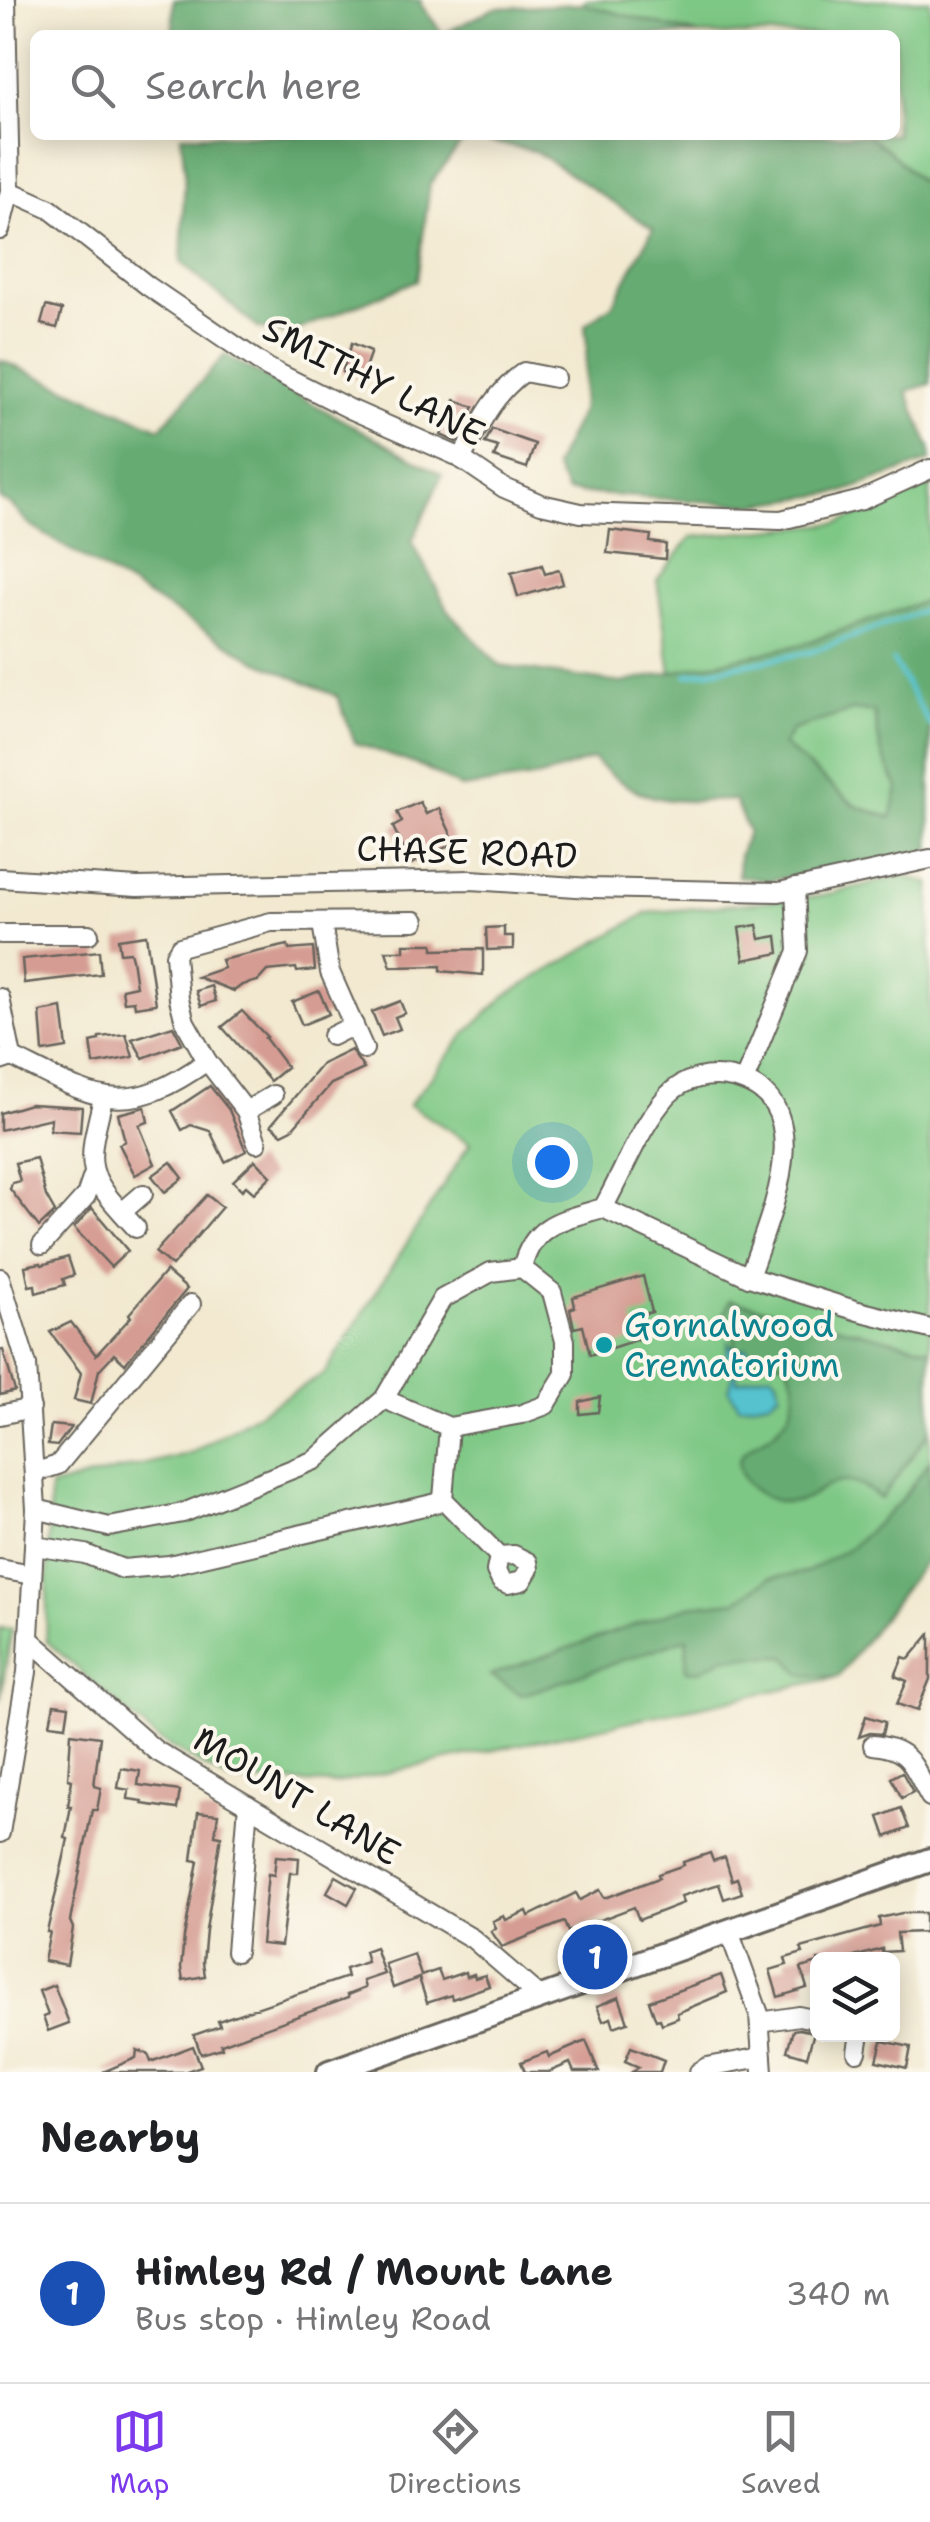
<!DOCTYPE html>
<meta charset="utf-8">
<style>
:root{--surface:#fff;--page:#f2f2f2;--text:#202124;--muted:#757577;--line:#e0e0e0;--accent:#7c3aed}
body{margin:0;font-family:"Shantell Sans",sans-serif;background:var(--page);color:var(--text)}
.controls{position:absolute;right:30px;bottom:30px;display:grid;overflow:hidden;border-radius:15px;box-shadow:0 5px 25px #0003}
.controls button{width:90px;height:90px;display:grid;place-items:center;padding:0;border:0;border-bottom:2px solid var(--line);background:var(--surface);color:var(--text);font:50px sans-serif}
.you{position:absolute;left:552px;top:1162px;width:35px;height:35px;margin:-25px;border:8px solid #fff;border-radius:50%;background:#1a73e8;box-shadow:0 0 0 15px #1a73e833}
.badge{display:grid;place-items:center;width:65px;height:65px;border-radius:50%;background:var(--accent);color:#fff;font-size:32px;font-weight:700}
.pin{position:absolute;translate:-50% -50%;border:5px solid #fff;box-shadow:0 2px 10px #0006}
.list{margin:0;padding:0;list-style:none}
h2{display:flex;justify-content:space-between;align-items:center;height:130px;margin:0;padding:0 40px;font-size:42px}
h2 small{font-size:32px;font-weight:400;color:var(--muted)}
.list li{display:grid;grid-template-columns:65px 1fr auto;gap:30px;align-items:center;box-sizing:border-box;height:180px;padding:0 40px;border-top:2px solid var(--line)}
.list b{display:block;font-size:38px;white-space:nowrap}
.list p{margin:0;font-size:32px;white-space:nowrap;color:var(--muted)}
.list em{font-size:32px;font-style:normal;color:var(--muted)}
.icon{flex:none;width:55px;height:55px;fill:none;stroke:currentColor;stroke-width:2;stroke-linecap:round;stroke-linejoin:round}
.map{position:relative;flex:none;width:930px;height:2072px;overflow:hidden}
.search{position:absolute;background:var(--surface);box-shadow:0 5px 25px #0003;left:30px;right:30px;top:30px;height:110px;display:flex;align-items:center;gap:25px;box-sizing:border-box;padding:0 35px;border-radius:15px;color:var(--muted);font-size:38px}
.sheet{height:310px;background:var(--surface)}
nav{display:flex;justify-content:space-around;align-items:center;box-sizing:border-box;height:140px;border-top:2px solid var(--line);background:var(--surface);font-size:28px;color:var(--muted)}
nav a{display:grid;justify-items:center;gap:5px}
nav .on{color:var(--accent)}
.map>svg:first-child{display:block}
.green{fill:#7ec885;stroke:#4d7250;stroke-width:2.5}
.forest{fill:#66ac72;stroke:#416447;stroke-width:2.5;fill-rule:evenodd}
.water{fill:#55c2ce;stroke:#386f75;stroke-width:2.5}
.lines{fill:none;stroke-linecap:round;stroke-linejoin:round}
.stream{stroke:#55c2ce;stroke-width:5}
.building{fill:#d59c93}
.minor-casing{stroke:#67645b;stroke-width:22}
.major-casing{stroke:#67645b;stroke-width:28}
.minor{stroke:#fff;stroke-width:18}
.major{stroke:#fff;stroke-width:22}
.culture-dot{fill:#0f9aa8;stroke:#fbf7ec;stroke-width:4}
.labels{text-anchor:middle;stroke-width:8;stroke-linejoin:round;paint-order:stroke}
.street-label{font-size:35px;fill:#1c1c1c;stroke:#fbf7ec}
.culture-label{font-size:35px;fill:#0d838f;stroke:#fbf7ec;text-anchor:start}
</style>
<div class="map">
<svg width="930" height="2072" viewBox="0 0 930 2072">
<rect width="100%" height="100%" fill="#fbf7ec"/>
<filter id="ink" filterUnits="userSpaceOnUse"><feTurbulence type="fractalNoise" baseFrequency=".01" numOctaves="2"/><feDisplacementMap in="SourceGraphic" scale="20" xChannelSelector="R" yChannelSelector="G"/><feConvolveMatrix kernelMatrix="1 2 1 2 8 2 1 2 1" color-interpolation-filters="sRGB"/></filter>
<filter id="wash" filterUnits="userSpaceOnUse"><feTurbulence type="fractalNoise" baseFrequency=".0048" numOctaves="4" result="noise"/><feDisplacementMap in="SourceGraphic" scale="40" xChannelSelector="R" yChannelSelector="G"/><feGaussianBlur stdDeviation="2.25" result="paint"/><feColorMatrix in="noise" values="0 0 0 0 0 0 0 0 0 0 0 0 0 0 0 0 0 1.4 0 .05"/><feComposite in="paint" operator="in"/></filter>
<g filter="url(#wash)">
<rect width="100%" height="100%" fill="#f2e9d0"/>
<g class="green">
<polygon points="584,0 930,0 930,191 889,151 866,135 895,135 895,35 699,35 583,4"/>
<polygon points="930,484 930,600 801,645 671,673 657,580 691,537 839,523"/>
<polygon points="853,710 874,712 881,751 898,788 892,818 856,806 782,745 792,730"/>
<polygon points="902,876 930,883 930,1554 838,1677 334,1784 229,1781 157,1739 46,1641 50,1487 191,1453 325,1373 470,1143 409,1105 466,1033 505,996 647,913 820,896"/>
<polygon points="0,1628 12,1629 0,1701"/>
</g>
<g class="forest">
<polygon points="173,0 421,0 421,5 443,34 495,8 583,4 699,35 173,35"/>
<polygon points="181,135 866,135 889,151 930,191 930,384 907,391 930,448 930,461 843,492 752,505 567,492 554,467 581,411 587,346 585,325 613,304 653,229 535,151 466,137 430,184 417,280 288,334 258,328 181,263 185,173"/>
<path d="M225,355L442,475L412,542L450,613L500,666L621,683L800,645L930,599V851L768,881L738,876L739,856L748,831L734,800C671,802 641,806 593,759L540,777L461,788L423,767L355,743L337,696L256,661L31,526L11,505L0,499V360L160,428ZM854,710L874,712L881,751L898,788L891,818L855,806L783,745L792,730Z"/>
<path d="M730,1300L930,1349V1431L881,1499C867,1488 851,1477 832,1484C823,1487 815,1495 806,1499C782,1508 752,1496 741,1473C730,1450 764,1442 776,1430C796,1411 802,1383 784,1362L768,1361L752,1365L747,1349L735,1351V1336L721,1321Z"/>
<polygon points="930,1461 930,1554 838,1677 802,1675 785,1656 725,1657 700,1671 686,1670 687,1638 522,1695 490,1675 689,1606 736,1601 769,1578 805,1573 852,1546 898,1504"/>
</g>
<polygon class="water" points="729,1342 735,1351 747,1348 752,1365 736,1372 737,1381 771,1373 777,1379 780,1393 769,1401 739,1406 729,1390 734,1370 727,1361"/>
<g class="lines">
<g class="stream">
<polyline points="893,661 930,725"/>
<polyline points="687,675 811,652 930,608"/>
</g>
</g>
<g id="blocks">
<g class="building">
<polygon points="46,306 62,310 57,328 41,324"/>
<polygon points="352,343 371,351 361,379 342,372"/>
<polygon points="455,400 474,407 456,442 441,435"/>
<polygon points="492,429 535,444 527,468 494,457 498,447 485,443"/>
<polygon points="610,530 651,535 650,542 666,544 665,559 607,553"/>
<polygon points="542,565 545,574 559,570 563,584 518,597 511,573"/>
<polygon points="420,802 426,814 439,808 455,843 411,864 393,827 402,822 397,812"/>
<polygon points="757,925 760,939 777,936 779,953 744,960 739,928"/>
<polygon points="504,927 504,936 513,936 513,949 487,950 486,928"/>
<polygon points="146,935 156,1004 135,1007 134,1001 124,1002 122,989 136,986 132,959 130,952 120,953 118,939"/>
<polygon points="404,944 433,944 433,950 483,949 483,975 441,971 441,966 391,967 386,951 404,951"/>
<polygon points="288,945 289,950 313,948 315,970 297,972 296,968 267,971 258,981 242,985 234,991 197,977 224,968 221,960"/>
<polygon points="99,951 101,974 24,983 22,959"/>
<polygon points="211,986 216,1001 201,1006 196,991"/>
<polygon points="319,991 329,1014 302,1025 292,1002"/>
<polygon points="400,1001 405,1013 395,1017 400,1029 382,1036 372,1012"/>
<polygon points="62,1008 67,1048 43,1052 40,1012"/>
<polygon points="242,1011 267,1037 265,1038 287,1067 270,1081 222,1027"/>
<polygon points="173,1026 182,1043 143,1058 132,1039"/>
<polygon points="126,1034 133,1057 94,1064 91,1042 99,1040 99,1037"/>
<polygon points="351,1050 364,1069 331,1084 292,1129 282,1134 271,1125 322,1064"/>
<polygon points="210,1086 229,1110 246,1151 225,1162 210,1131 191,1125 182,1130 172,1111"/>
<polygon points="30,1104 82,1107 80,1132 50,1130 51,1118 0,1130 0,1113"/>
<polygon points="145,1107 148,1122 139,1125 155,1164 135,1175 119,1144 125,1141 118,1114"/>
<polygon points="36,1158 46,1196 55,1212 39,1227 10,1189 12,1183 20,1181 15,1163"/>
<polygon points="255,1160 271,1176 254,1193 246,1186 242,1190 233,1181"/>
<polygon points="171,1162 183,1178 165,1192 152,1176"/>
<polygon points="207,1195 222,1207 172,1266 155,1252"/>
<polygon points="92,1208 128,1251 111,1267 74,1228"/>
<polygon points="68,1257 74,1275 63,1279 65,1285 36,1293 35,1285 29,1286 25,1266 41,1263 42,1265"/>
<polygon points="166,1271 187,1289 125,1364 114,1354 99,1370 91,1404 74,1400 81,1373 50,1332 71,1322 96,1355 131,1317 129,1314"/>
<polygon points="643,1276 652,1312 632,1317 639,1339 590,1355 583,1326 574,1328 570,1309 575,1307 573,1297"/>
<polygon points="0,1350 3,1350 15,1391 0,1395"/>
<polygon points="600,1397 598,1412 580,1414 580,1402"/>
<polygon points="51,1425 71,1427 57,1446 48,1445"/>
<polygon points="930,1634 930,1679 917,1711 897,1704 907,1681 895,1676 903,1657 909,1659"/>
<polygon points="54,1704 69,1706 66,1726 50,1724"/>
<polygon points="866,1716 885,1722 882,1734 870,1733 859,1737"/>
<polygon points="71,1733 100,1737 94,1786 101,1788 97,1810 92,1810 70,1921 73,1928 67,1965 44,1961 50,1932 47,1932 68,1839 65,1838 71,1806 68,1806 72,1780 68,1779"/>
<polygon points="121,1768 140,1771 138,1785 180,1791 177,1809 142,1804 143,1801 128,1799 129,1790 118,1788"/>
<polygon points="902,1772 913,1792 902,1798 891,1778"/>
<polygon points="901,1808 909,1828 886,1837 879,1817"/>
<polygon points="198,1812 218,1814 215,1835 221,1836 206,1930 203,1963 205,1976 183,1980 181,1968 184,1937 198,1861 192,1860"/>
<polygon points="710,1853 713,1861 725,1857 732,1880 737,1878 742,1893 724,1899 719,1884 681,1896 683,1903 639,1920 634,1907 568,1932 564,1922 502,1947 491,1931 496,1928 493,1921 504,1916 506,1920 527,1911 529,1916 576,1893 580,1900 600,1890 604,1897 608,1897 659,1878 658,1874 684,1865 683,1862"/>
<polygon points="276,1856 299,1858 298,1873 290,1873 281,1946 261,1944 268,1874 274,1875"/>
<polygon points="336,1876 357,1888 348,1904 327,1892"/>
<polygon points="902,1913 925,1913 925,1932 897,1933 899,1951 882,1952 882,1949 844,1960 818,1960 818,1963 801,1968 807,1988 778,1997 770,1970 787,1965 785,1958 803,1953 801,1948 880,1926 879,1918"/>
<polygon points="375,1947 384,1974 363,1981 365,1988 347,1995 348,1998 221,2044 222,2048 201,2054 194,2035 220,2026 218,2021 347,1977 345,1969 367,1962 364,1951"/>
<polygon points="414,1954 421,1976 438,1970 442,1980 465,1972 466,1977 474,1974 475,1978 485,1975 489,1986 452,1999 451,1995 427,2003 419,1978 393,1988 385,1964"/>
<polygon points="721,1975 727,1992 677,2013 678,2018 662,2024 660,2019 656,2020 649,2001"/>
<polygon points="54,1985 69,2023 48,2031 43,2017 48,2015 39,1991"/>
<polygon points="619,1997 628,2022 614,2027 611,2018 603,2021 597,2006"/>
<polygon points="799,2029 814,2032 807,2057 787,2051 793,2030"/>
<polygon points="586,2041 599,2072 574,2072 570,2063 549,2072 525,2072 521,2062 547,2052 549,2057"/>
<polygon points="882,2041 911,2047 907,2068 877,2061"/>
<polygon points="193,2046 201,2066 184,2072 103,2072 136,2058 137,2050 148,2054 151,2062"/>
<polygon points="631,2047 664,2060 660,2072 632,2072 639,2067 625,2061"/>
</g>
</g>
</g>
<g filter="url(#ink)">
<use href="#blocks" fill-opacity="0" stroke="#67645b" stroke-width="2.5"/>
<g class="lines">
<defs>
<g id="minor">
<polyline points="10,191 50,209 148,286 268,368 350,409 457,456 504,488 541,504 581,513 781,520 862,500 930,469"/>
<polyline points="0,230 10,191 6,0"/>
<path d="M461,459C479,426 493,394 524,372L555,378"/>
<polyline points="0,878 137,887 471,880 591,888 779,892 930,859"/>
<polyline points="322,923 330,972 364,1049"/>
<polyline points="0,934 89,934"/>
<polyline points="0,998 12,1057"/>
<polyline points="332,1036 354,1025"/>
<path d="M0,1061L12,1057C97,1099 123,1121 207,1061"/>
<polyline points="744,1081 798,951 795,888"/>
<path d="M103,1099C85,1170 85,1173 136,1228"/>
<polyline points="246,1111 273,1095"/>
<polyline points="257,1143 246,1111 207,1061 185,1022 179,999 175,955 180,947 271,922 415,921"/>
<polyline points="122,1212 143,1194"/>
<polyline points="42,1245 86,1196 93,1176"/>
<path d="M522,1268C533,1223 562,1220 603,1208C624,1171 640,1126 668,1095C684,1078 710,1073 732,1078C825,1099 768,1220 749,1277L603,1208"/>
<polyline points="749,1277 858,1311 930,1329"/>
<polyline points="0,1278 27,1365 36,1509 27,1672 0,1833"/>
<polyline points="0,1415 31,1408"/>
<polyline points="449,1427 443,1499 499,1556 514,1555 528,1562 529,1569 522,1581 508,1584 501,1581 496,1571 499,1556"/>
<polyline points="36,1472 58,1465 191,1304"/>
<polyline points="36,1509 109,1527 183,1513 315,1460 384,1399 442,1299 491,1272 522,1268 552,1292 565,1341 565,1374 546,1405 522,1414 449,1427 384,1399"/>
<polyline points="35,1546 85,1554 123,1569 169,1565 437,1503 443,1499"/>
<polyline points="0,1569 32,1575"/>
<polyline points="29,1639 155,1750 473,1939 540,1997"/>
<path d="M873,1745C913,1749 912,1766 930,1797"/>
<polyline points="729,1931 759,2014 763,2072"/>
<polyline points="236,1952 248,1805"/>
<polyline points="760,2022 799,2016 818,2020"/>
<polyline points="857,2052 860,2034"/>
<polyline points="699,2072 707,2067 762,2057"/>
</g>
<polyline id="major" points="329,2072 930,1860"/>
</defs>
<use href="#minor" class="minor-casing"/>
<use href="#major" class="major-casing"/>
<use href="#minor" class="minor"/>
<use href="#major" class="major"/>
</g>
</g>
<circle class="culture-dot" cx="604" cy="1345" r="10"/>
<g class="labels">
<g class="street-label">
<text transform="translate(374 381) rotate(27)" y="12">SMITHY LANE</text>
<text transform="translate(467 852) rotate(2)" y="12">CHASE ROAD</text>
<text transform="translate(297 1796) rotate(31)" y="12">MOUNT LANE</text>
</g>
<g class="culture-label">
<text x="624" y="1337">Gornalwood<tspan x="624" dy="40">Crematorium</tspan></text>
</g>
</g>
</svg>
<div class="controls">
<button><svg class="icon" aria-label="layers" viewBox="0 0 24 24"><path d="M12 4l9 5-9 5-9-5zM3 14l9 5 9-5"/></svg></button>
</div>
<div class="you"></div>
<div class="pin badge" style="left:595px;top:1957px;background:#1a4fb4">1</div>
<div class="search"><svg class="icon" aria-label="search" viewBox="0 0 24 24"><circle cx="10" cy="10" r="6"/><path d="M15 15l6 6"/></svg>Search here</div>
</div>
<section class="sheet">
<h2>Nearby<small></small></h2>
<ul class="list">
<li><span class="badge" style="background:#1a4fb4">1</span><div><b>Himley Rd / Mount Lane</b><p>Bus stop · Himley Road</p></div><em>340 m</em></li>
</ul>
</section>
<nav>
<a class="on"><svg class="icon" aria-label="map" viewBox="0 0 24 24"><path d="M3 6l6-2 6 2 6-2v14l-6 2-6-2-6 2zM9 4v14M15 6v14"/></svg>Map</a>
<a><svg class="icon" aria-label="directions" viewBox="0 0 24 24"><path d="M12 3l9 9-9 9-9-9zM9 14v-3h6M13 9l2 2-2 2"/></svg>Directions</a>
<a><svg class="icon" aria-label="saved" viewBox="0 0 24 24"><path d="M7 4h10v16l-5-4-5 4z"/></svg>Saved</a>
</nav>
